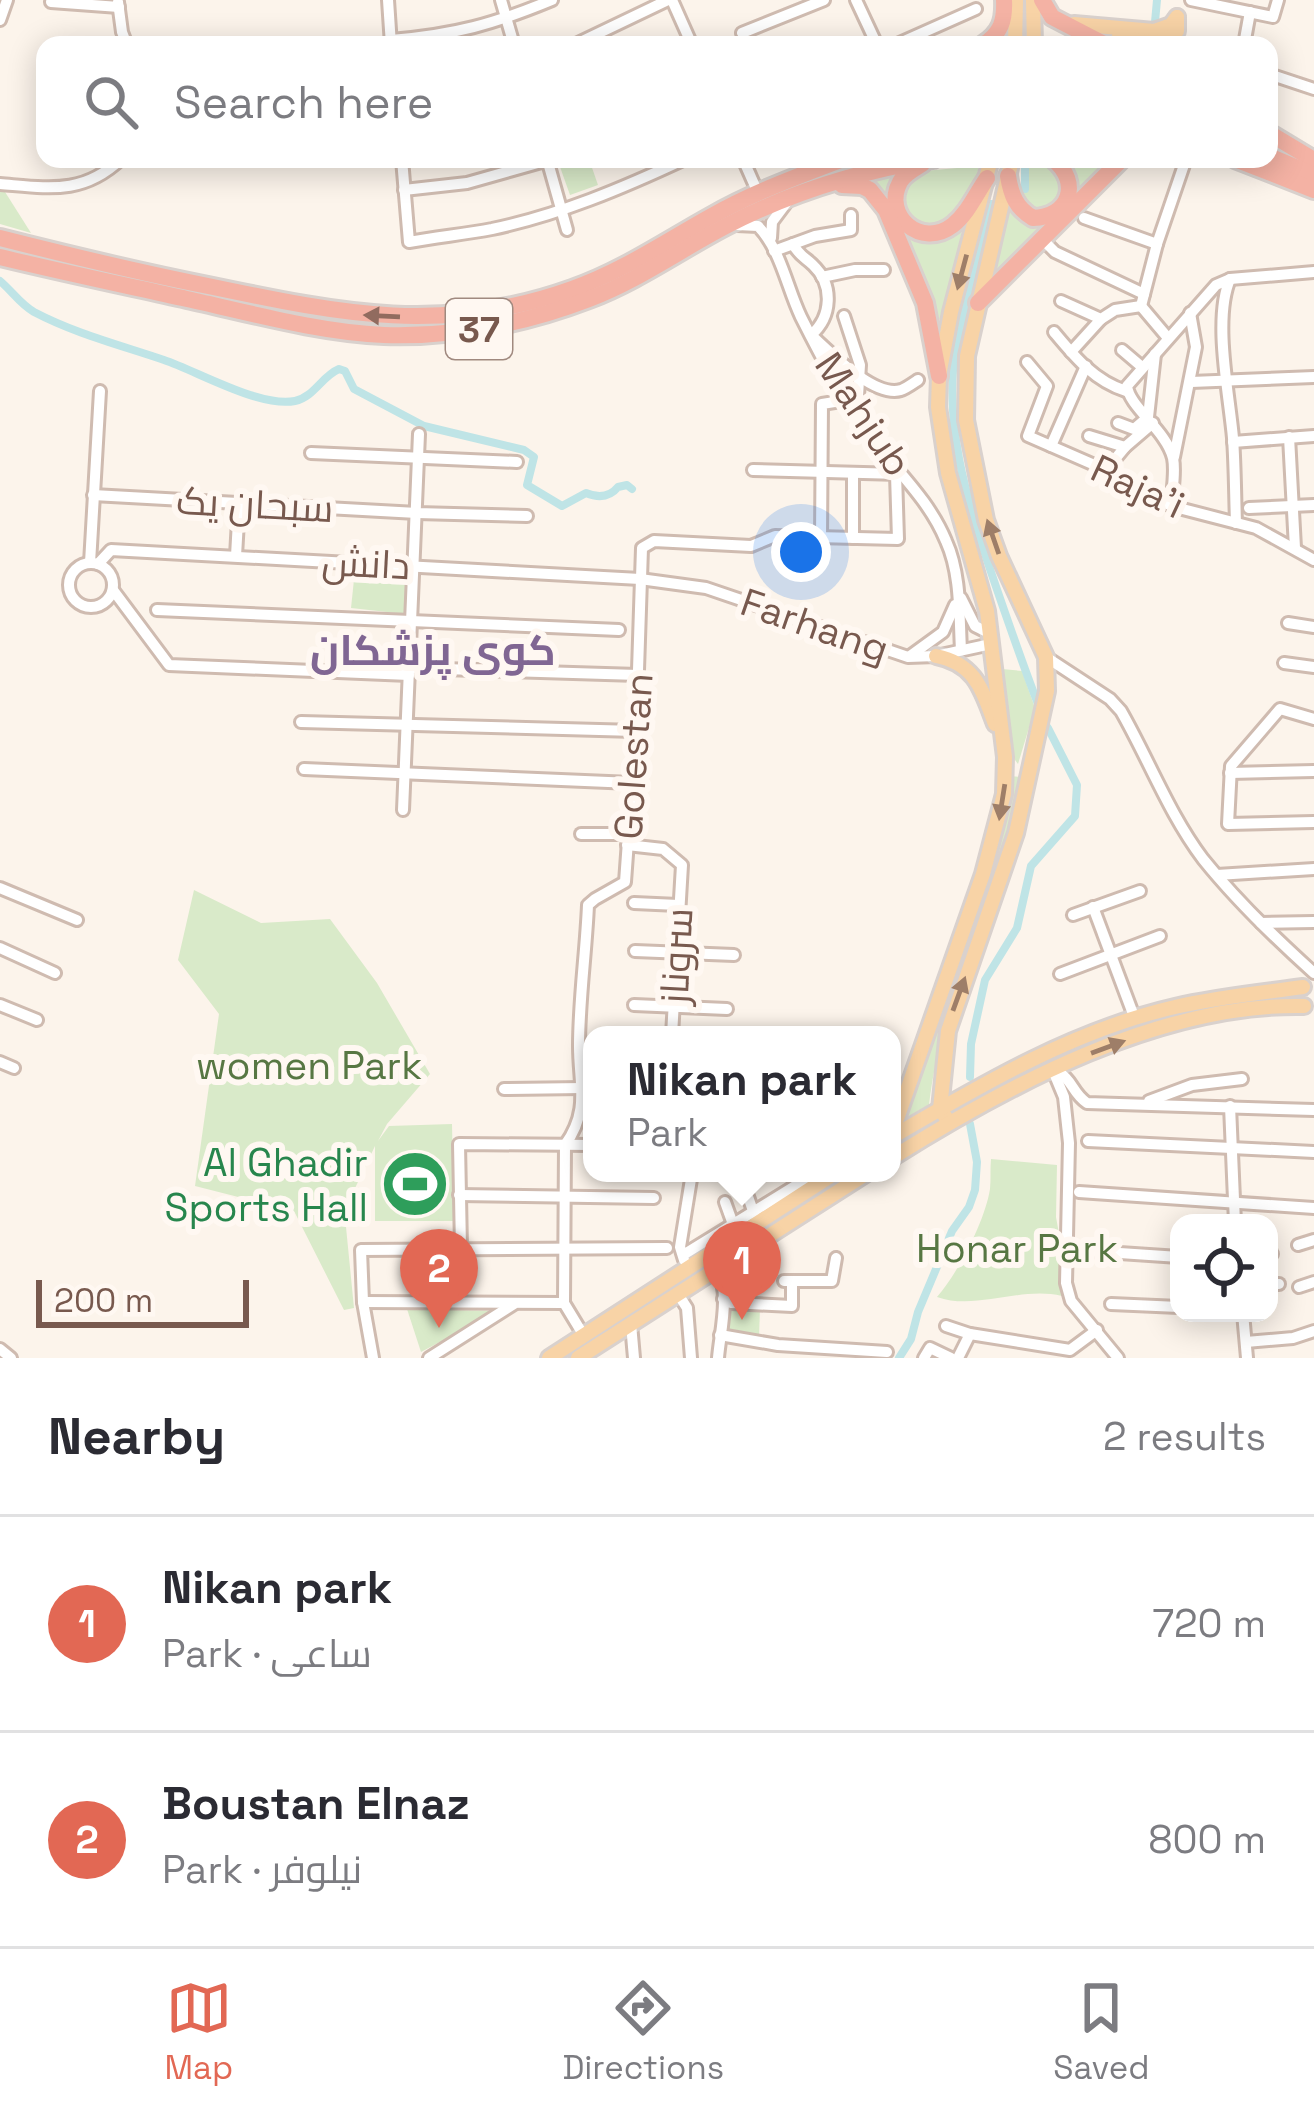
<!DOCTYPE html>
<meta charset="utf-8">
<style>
:root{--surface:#fff;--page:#f2f2f3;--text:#2b2b33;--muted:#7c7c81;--line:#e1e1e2;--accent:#e26854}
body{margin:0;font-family:"Space Grotesk",Cairo,sans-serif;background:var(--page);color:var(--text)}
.controls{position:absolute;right:36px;bottom:36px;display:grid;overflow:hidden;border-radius:24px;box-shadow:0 6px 30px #0003}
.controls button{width:108px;height:108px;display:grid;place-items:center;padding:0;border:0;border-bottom:3px solid var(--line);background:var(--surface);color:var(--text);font:60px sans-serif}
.scale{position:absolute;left:36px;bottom:30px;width:213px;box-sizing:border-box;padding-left:12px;border:6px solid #78594e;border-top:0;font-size:33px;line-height:42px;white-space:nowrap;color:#78594e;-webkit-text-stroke:9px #fff8f2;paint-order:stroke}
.you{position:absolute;left:801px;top:552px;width:42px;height:42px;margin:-30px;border:9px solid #fff;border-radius:50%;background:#1a73e8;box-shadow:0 0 0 18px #1a73e833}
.badge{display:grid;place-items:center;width:78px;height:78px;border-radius:50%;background:var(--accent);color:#fff;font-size:39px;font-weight:700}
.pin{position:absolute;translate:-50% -99px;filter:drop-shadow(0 3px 6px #0008)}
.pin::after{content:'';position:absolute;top:63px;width:42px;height:36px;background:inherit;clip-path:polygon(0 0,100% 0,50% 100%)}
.popup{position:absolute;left:583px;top:1026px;width:318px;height:156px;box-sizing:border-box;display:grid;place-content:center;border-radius:24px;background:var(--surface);filter:drop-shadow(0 3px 9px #0005);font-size:39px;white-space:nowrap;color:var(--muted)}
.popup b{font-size:45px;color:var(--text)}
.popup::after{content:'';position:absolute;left:50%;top:100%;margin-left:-24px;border:24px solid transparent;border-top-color:var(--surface)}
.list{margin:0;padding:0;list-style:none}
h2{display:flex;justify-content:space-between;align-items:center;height:156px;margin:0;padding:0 48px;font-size:51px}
h2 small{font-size:39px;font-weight:400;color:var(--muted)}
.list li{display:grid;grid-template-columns:78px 1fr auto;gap:36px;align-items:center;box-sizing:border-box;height:216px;padding:0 48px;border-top:3px solid var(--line)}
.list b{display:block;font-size:45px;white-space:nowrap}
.list p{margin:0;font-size:39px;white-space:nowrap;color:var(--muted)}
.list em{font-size:39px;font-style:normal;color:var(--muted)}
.icon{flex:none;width:66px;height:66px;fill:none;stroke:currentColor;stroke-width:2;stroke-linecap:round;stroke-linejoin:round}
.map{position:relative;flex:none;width:1314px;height:1358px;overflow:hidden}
.search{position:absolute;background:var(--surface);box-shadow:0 6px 30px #0003;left:36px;right:36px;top:36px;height:132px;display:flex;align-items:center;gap:30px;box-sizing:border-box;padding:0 42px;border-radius:24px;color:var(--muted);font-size:45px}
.sheet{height:588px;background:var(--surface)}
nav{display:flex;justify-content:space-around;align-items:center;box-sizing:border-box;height:168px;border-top:3px solid var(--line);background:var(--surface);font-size:33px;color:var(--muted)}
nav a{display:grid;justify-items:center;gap:6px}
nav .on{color:var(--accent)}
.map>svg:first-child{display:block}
.green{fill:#d9eac9}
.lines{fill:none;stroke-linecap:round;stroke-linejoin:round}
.canal{stroke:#bfe4e6;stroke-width:8}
.minor-casing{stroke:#cfbbb0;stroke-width:16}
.major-casing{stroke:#d9d1cd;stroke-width:20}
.highway-casing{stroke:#d9d1cd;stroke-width:22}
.minor{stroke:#fff;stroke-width:10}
.major{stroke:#f8d3a6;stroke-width:14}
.highway{stroke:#f4b2a4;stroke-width:16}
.oneway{fill:#9e7e68}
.oneway2{fill:#916b5f}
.labels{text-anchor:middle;stroke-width:12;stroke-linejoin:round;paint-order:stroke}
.shield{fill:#fff8f2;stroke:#a0897f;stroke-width:3}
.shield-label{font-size:36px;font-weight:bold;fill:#78594e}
.street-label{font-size:39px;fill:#78594e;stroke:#fff8f2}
.park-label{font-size:39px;fill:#577743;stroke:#fff8f2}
.leisure-label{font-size:39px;fill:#27864d;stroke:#fff8f2;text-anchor:end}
.neighbourhood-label{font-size:42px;font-weight:bold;fill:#806693;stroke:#fff8f2}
</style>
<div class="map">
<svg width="1314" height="1358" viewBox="0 0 1314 1358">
<rect width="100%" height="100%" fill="#fcf4eb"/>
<g class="green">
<polygon points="572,159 589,159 598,185 570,195 559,164"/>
<polygon points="1069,159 1115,159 989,285 1008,204 1030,225 1046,225 1056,218"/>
<path d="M1027,162L1040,163L1055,170L1062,187L1051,208L1032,212C1020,195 1017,182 1027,162Z"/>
<path d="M979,166C972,199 959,212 933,230C910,218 900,215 905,185L924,171Z"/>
<path d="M898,174L894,182L912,236C932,244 947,241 963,227L941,323L885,194L866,181Z"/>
<polygon points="0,184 31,233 0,224"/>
<polygon points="355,570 410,573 405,614 351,608"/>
<polygon points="1002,669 1022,671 1035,708 1018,764 1015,760"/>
<path d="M1010,776L1020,777C1002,890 942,991 929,1105L900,1121L909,1106L994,859L1003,831Z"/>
<polygon points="194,890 261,923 330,919 377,983 430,1074 387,1124 378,1141 389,1126 452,1124 454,1221 375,1221 375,1146 348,1203 346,1227 354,1308 344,1310 294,1211 195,1186 219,1014 178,960"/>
<path d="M991,1159L1057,1165L1056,1217L1063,1256L1062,1296C1020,1286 976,1311 937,1297C958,1273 985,1221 990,1189C991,1179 990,1169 991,1159Z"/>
<polygon points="726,1306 760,1308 759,1338 725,1331"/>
<polygon points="407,1309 498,1311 421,1352"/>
</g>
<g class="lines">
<g class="canal">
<polyline points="1155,22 1157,0"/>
<polyline points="1025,189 1025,164"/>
<path d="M991,204L956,344C943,423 966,498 991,572C1006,616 1021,660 1038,704"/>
<path d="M0,281C12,291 20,304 34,312C76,334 120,345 164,360C197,371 260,408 295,401C314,397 322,376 339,369L345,371L354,389L424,426L524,450L534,457L527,485L562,506L586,493C598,498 609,498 618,487L627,485L632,489"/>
<polyline points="970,1077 971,1044 985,980 1017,928 1031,866 1075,816 1077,785 1048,728"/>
<polyline points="899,1358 911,1339 918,1312 952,1231 969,1207 975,1190 977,1162 970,1124"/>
</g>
<defs>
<g id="minor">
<polyline points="388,0 391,45"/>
<polyline points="501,0 514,45"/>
<polyline points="672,0 692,45"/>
<polyline points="856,0 877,45"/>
<polyline points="1191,0 1273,17 1278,0"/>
<polyline points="51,2 119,7"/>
<polyline points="118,2 122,32 127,45"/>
<polyline points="0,20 7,0"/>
<polyline points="742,33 824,0"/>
<path d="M391,40C454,35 494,24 552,0"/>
<polyline points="574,45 668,0"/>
<polyline points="895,45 976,9"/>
<polyline points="1244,45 1250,12"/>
<polyline points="1269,74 1314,89"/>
<path d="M402,159L409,242C437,237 465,234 492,229C559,215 623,188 685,159"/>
<polyline points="547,159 567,230"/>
<polyline points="743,159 758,193"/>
<path d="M0,184C49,188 83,195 121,159"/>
<polyline points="404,190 467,183 552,159"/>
<polyline points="1084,218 1157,244"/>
<path d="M737,225L758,226C781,250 787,288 801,317C819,353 842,397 865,429C892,467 928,497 946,541C961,574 959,614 961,650"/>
<polyline points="771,238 772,222 787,202"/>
<polyline points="1042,239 1055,252 1144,294"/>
<path d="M793,244C799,256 805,257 813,265C834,285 832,317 811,335C830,352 874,398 901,390C905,389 915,382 918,380"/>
<polyline points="774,251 815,236 851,230 851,215"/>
<polyline points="822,277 855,270 884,270"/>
<path d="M1230,279C1213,319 1229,393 1233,438C1235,466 1235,495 1236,523"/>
<polyline points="1061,301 1101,319 1115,310 1141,306"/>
<polyline points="1141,306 1157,244 1186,159"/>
<polyline points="1141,306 1168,338"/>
<polyline points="844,316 860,365 857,411"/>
<path d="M1054,332C1074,356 1094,381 1126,391"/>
<polyline points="1122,350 1142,367"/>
<polyline points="1071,352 1101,319"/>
<polyline points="1027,362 1047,386 1028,436 1106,470 1171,506 1256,528 1314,560"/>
<polyline points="1191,382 1314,377"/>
<polyline points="1118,423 1134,429 1148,417 1155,354"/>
<polyline points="1089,436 1125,447"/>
<polyline points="1289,437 1295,548"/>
<polyline points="1233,442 1314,436"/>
<polyline points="1051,446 1086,366"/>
<polyline points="311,453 517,462"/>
<polyline points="1174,457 1196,347 1190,313"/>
<polyline points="753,470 900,474"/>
<polyline points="1106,470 1125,447 1153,423"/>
<polyline points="853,473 853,538"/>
<polyline points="93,495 417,513 527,516"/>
<path d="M1171,506C1172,491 1176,473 1173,458C1166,430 1129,407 1127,386L1216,285L1230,279L1314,272"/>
<polyline points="1249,508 1314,505"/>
<polyline points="821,538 822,404 847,400"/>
<polyline points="236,556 239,503"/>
<circle cx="91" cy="585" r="22"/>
<polyline points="90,563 100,391"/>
<polyline points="98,564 111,550 640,579 706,588 908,657 936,656 991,644"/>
<polyline points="113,590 169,665 409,675"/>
<polyline points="961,598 975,626 989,633"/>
<polyline points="157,610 619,630"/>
<polyline points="1288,623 1314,627"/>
<polyline points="910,656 943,632 955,605"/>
<path d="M1046,657L1110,699L1121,711C1149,760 1169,814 1203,859C1236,900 1275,938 1314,973"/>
<polyline points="1284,663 1314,667"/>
<polyline points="409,668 638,675"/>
<polyline points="1314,719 1280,709 1231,766 1228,824 1314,822"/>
<polyline points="301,722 636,731"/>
<polyline points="304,769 632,783"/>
<polyline points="1230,773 1314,771"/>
<polyline points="403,810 419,434"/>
<polyline points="581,834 628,834"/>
<polyline points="627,845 663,849 682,865 672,1035"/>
<polyline points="1217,875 1314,869"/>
<polyline points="0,888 77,920"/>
<polyline points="634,903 678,905"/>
<polyline points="1093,907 1135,1019"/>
<polyline points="1073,915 1140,891"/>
<polyline points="1261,923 1314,922"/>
<polyline points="0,948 55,973"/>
<polyline points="635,951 734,955"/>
<polyline points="1060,974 1160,936"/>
<polyline points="0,1005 37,1020"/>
<polyline points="634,1005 727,1009"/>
<polyline points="0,1062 14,1068"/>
<polyline points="1052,1068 1064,1097 1069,1143 1066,1283 1071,1301 1118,1358"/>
<path d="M1052,1068C1075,1080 1070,1091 1087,1103L1314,1110"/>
<polyline points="504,1089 583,1088"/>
<polyline points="1149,1101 1192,1085 1242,1079"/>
<polyline points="1230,1106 1235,1223"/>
<polyline points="1088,1141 1314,1152"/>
<polyline points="740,1173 754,1214"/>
<polyline points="1079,1192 1314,1208"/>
<polyline points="459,1195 654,1198"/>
<polyline points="725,1202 734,1227"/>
<polyline points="1298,1245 1314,1240"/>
<polyline points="461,1248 459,1144 592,1145"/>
<polyline points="1075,1250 1179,1257"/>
<polyline points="1269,1254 1272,1254"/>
<polyline points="683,1255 816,1173"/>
<polyline points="684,1260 680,1247 692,1173"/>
<path d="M717,1269C731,1293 720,1332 718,1358"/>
<polyline points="784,1281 832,1281 836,1258"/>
<polyline points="1269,1284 1279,1284"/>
<polyline points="1299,1287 1314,1282"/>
<polyline points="678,1294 687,1308 691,1358"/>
<polyline points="723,1299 731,1303 792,1306 792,1281"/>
<polyline points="363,1302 564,1303"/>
<polyline points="1111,1304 1179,1307"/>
<polyline points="1243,1313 1247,1358"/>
<polyline points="631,1324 634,1358"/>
<polyline points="946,1326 970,1334 1070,1350 1097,1330"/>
<polyline points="720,1335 778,1345 887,1352"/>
<path d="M584,1336L564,1303L565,1145C590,1110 579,1085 579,1046C579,999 586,952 588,905L595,899L625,882L636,731L642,548L654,541L751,546L775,536L898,539L896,474"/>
<polyline points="1246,1342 1293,1338 1314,1331"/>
<polyline points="0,1349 11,1358"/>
<polyline points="373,1358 363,1302 361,1250 667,1248"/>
<polyline points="429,1358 514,1304"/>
<polyline points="924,1358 930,1348 951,1358"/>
<polyline points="958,1358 970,1334"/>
</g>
<g id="major">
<polyline points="1033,0 1034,45"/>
<polyline points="1074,24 1154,31 1171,25 1177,17"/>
<path d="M1119,36C1140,40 1160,49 1177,31V17"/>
<polyline points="1015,45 1016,0"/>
<polyline points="1069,45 1073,43"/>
<path d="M936,656C976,664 982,690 995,724"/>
<polyline points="949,1122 940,1109 948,1031 1016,833 1047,691 1046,657 999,556 986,520 966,420 967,356 1012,159"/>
<polyline points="892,1133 983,874 1004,794 1005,757 987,611 948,473 938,407 939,376 951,312 991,159"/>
<path d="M892,1137C981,1085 1074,1030 1175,1007C1217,997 1260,993 1303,987"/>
<path d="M892,1158C1010,1084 1161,1003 1304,1006"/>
<polyline points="549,1358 835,1173"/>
<polyline points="578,1358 867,1173"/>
</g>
<g id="highway">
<polyline points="1042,0 1052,17 1106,45"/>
<path d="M983,45C1001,33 1005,21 1004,0"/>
<polyline points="1269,133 1314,160"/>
<polyline points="1269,156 1314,175"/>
<polyline points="1235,159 1314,190"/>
<path d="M922,164C914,169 904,174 900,182C882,215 921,250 953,225C968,213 976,194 987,178"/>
<path d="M1008,176C1011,195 1016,208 1033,218C1069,217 1082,183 1053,159"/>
<polyline points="842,185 862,186 870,190 886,210 925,303 939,376"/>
<path d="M0,238C71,256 142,273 213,287C342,314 444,335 572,289C621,272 665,242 710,217C752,193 798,176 843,159"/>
<path d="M0,257C62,272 124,285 187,299C251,313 318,332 384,335C453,337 524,324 589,299C637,281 680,250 726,226C791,192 860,171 933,159"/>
<polyline points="978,303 1122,159"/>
</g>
</defs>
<use href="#minor" class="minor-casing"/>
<use href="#major" class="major-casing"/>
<use href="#highway" class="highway-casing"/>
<use href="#minor" class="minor"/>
<use href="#major" class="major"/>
<use href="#highway" class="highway"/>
</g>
<defs><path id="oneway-solid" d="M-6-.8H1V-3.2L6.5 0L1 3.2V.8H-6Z" transform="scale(3)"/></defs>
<g class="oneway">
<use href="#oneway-solid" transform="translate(962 272) rotate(105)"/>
<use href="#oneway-solid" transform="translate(993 537) rotate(-109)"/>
<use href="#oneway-solid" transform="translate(1002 802) rotate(99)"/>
<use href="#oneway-solid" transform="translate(959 994) rotate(-70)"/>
<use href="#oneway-solid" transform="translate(1108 1047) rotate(-20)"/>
</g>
<use class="oneway2" href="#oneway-solid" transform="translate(382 316) rotate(-177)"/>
<defs>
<symbol id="stadium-disc" viewBox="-11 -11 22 22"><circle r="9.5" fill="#2e9e5b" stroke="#fff8f2"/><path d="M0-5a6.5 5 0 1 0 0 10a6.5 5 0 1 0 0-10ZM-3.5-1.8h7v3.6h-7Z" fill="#fff"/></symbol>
</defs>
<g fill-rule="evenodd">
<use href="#stadium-disc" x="377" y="1146" width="76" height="76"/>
</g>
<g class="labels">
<rect class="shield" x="446" y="299" width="66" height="60" rx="9"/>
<g class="shield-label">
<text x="479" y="342">37</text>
</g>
<g class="street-label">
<text transform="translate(864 414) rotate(56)" y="14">Mahjub</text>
<text transform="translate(1138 486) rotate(25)" y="14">Raja'i</text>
<text transform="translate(255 504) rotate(3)" y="14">سبحان یک</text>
<text transform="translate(366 563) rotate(3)" y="14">دانش</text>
<text transform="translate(815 625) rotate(19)" y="14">Farhang</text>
<text transform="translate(633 756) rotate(-86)" y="14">Golestan</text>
<text transform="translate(676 956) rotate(-87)" y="14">سروناز</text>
</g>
<g class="park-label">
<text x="309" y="1079">women Park</text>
<text x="1017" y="1262">Honar Park</text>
</g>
<g class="leisure-label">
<text x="368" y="1176">Al Ghadir<tspan x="368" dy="45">Sports Hall</tspan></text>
</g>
<g class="neighbourhood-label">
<text x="433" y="665">کوی پزشکان</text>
</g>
</g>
</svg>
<div class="controls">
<button><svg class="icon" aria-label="locate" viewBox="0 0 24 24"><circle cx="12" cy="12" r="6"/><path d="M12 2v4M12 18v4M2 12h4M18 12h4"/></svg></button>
</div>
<div class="scale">200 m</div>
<div class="you"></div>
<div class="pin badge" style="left:742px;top:1320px">1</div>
<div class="popup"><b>Nikan park</b>Park</div>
<div class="pin badge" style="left:439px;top:1328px">2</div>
<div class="search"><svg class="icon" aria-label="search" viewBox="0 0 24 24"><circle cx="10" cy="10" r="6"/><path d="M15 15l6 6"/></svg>Search here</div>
</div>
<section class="sheet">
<h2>Nearby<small>2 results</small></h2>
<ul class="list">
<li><span class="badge">1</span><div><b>Nikan park</b><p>Park · ساعی</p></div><em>720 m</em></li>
<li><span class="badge">2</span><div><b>Boustan Elnaz</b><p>Park · نیلوفر</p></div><em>800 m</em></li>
</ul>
</section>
<nav>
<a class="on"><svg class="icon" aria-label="map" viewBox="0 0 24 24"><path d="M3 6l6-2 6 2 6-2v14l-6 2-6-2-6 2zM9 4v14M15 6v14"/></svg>Map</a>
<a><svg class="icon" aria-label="directions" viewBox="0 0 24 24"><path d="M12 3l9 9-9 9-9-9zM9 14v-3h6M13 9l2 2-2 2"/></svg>Directions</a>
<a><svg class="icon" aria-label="saved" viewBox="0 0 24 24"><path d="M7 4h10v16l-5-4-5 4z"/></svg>Saved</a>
</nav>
